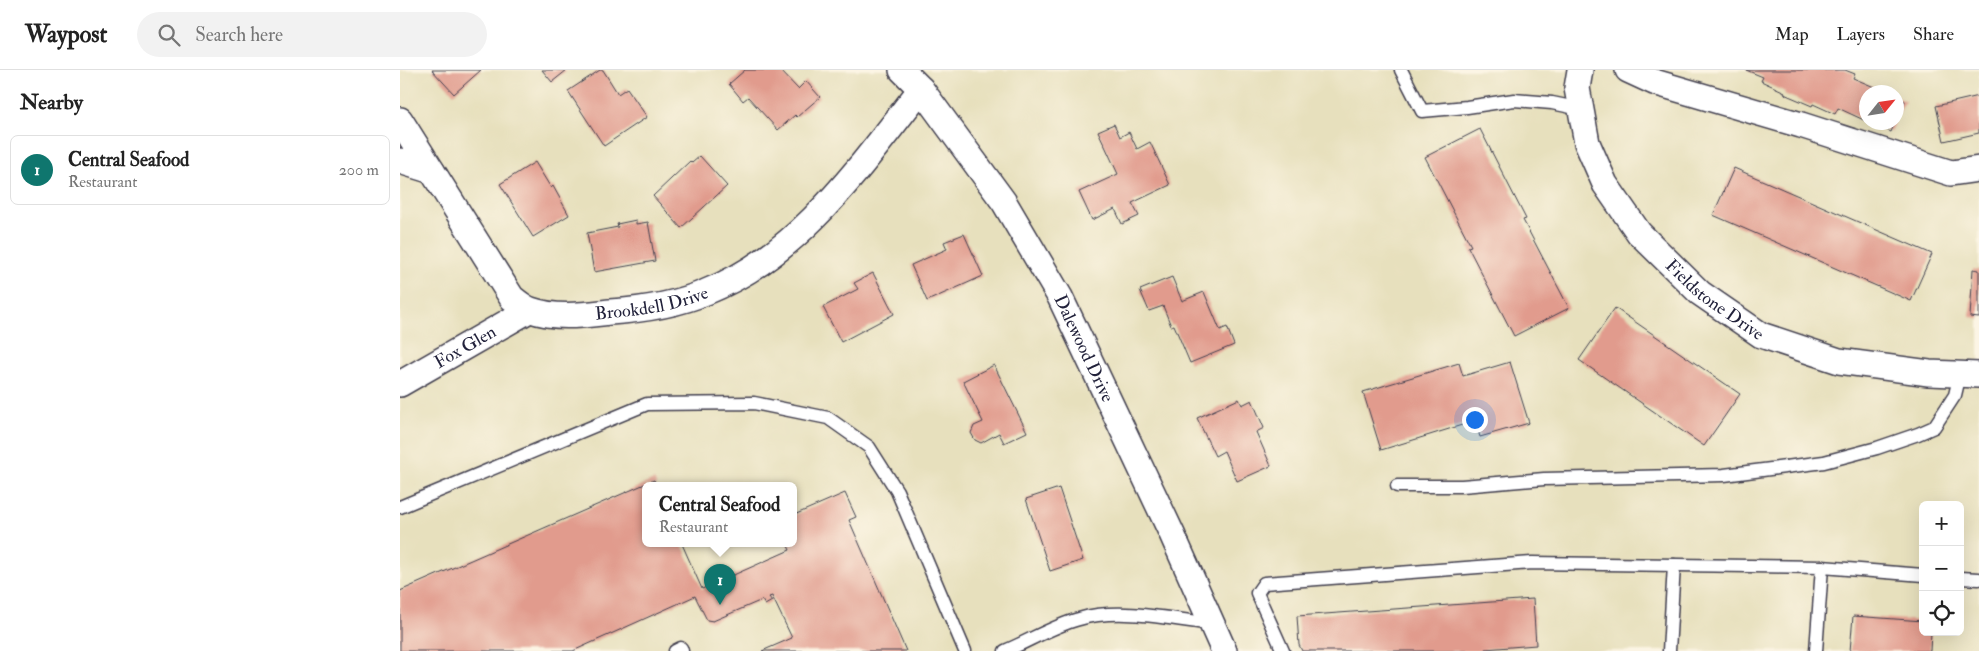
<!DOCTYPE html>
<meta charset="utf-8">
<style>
:root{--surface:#fff;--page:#f2f2f2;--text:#222;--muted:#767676;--line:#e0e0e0;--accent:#0f766e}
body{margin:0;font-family:"IM FELL Double Pica",serif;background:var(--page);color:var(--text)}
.controls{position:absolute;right:15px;bottom:15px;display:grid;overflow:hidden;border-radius:8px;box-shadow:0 5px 20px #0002}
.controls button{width:45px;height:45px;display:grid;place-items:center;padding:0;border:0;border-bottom:1px solid var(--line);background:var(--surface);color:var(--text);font:25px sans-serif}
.compass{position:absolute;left:1459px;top:15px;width:45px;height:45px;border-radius:50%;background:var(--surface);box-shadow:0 5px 20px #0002;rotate:60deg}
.you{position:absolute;left:1074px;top:349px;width:18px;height:18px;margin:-12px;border:4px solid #fff;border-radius:50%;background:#1a73e8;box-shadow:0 0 0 8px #1a73e833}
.badge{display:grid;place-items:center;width:32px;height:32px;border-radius:50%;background:var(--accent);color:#fff;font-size:16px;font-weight:700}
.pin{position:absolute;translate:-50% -41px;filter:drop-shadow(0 1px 2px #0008)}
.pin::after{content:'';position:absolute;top:26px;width:18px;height:15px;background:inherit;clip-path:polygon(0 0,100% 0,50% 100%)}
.popup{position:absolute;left:242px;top:412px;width:155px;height:65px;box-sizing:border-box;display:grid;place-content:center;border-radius:8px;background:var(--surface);filter:drop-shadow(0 1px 4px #0005);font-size:16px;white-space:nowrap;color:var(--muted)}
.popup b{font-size:19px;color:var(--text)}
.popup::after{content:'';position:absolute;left:50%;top:100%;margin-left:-10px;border:10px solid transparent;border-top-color:var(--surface)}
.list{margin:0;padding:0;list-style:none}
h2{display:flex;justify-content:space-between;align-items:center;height:65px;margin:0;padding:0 20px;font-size:21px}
h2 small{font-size:16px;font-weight:400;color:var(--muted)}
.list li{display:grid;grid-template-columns:32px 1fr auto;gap:15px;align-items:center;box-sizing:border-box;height:70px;margin:0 10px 10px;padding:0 10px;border:1px solid var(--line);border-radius:8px}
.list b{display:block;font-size:19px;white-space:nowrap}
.list p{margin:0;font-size:16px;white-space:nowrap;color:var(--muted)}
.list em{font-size:16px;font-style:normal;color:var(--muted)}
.icon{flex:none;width:28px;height:28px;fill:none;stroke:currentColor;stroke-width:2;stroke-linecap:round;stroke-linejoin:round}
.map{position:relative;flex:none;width:1579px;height:581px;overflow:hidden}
header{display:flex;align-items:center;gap:30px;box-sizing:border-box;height:70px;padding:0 25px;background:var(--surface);border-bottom:1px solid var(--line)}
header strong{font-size:24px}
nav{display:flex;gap:28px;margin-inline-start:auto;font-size:18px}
.search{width:350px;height:45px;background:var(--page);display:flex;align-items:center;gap:12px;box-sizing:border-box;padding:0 18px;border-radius:28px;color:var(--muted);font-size:19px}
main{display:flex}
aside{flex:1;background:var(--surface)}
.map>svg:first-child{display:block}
.building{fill:#e19b8d}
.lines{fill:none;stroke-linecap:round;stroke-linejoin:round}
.service-casing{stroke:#403e4e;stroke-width:15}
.minor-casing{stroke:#403e4e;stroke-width:28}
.service{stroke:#fff;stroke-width:12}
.minor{stroke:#fff;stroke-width:25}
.labels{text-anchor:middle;stroke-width:4;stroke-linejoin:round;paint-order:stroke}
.street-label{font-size:18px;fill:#22223b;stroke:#fcf5e5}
</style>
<header>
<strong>Waypost</strong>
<div class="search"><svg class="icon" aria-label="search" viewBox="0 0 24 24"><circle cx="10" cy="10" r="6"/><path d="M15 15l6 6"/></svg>Search here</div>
<nav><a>Map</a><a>Layers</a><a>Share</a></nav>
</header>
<main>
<aside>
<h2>Nearby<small></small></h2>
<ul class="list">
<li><span class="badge">1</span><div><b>Central Seafood</b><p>Restaurant</p></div><em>200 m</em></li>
</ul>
</aside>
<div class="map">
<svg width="1579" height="581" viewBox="0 0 1579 581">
<rect width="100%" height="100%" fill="#fcf5e5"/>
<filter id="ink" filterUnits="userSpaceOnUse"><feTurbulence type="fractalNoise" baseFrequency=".02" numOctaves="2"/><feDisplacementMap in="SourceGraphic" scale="10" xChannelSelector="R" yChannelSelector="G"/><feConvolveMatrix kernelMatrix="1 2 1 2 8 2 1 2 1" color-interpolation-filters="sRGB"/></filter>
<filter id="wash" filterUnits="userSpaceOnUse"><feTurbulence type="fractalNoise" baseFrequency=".0096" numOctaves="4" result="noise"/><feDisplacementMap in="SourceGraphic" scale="20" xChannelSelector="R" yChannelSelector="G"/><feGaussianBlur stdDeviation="1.12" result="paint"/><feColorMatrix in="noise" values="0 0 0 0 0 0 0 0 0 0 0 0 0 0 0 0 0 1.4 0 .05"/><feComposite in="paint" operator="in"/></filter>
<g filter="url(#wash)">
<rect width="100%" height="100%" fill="#e7e0bd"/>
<g id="blocks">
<g class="building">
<polygon points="32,0 81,0 54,24"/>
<polygon points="142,0 167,0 152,12"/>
<polygon points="200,0 203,0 218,24 227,18 247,47 204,76 168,21"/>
<polygon points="345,0 380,0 398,19 406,11 420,27 397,47 395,45 378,60 348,27 343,31 329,14"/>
<polygon points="1346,0 1445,0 1455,4 1453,8 1486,22 1466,22 1466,51 1438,38 1435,44 1413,34 1412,36 1384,24 1385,22 1361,11 1363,7"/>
<polygon points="1579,26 1579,63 1544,71 1536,36"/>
<polygon points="1496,27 1505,31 1496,49"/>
<polygon points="1471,52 1495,52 1491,62"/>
<polygon points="714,54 720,67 729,62 737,79 750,72 770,115 732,133 739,146 722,154 715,139 692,150 679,122 718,104 698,61"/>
<polygon points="1080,59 1126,149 1123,150 1169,238 1114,266 1068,177 1071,176 1025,87"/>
<polygon points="300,86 327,116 281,158 253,126 290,91 292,93"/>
<polygon points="135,92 151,118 153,116 169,145 133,167 100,114"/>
<polygon points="1334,98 1532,184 1511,231 1313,145"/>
<polygon points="236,150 236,154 248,152 255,191 194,202 187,163 218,157 217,154"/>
<polygon points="564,164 583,206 527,231 511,195 547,179 544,172"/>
<polygon points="1573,199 1579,200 1579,248 1570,247"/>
<polygon points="473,203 494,244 441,272 423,237 458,219 454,213"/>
<polygon points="772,207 782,231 804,222 820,260 827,257 834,275 790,293 774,255 771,256 763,236 749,241 740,220"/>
<polygon points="1215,238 1340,324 1304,376 1179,290"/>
<polygon points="1110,292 1129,353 1080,367 1075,351 981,380 963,322 1059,293 1063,306"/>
<polygon points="594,295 627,362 604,373 599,363 581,373 575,370 571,363 574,356 583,352 563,311"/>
<polygon points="839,329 842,335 852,330 864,358 856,362 871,396 837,411 824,381 815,386 797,348"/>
<polygon points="254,410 257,416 246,416 246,474 282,474 302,519 390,480 387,474 394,474 394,445 445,423 456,447 449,450 506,581 362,581 392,568 372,526 369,527 372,531 365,535 362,530 313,551 307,550 295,526 173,581 0,581 0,521"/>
<polygon points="659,418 683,490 650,501 626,429"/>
<polygon points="1133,529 1136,575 1085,579 1085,581 902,581 899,575 897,546"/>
<polygon points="1453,546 1523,551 1523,562 1531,562 1530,581 1450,581"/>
</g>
</g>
</g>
<g filter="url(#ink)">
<use href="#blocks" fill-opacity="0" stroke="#403e4e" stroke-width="1"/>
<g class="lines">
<defs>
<g id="service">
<polyline points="1001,0 1022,41 1067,37 1114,30 1152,33 1181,39"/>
<polyline points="997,416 1062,416 1144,409 1324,405 1424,392 1477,378 1518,364 1534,357 1555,325 1560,304"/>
<polyline points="0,437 247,334 354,333 428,348 469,377 497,421 565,581"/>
<polyline points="1422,497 1523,505"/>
<polyline points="1560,508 1579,509"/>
<polyline points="275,581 281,578 282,581"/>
<path d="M605,581C629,571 653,556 679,549C718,537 772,549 812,554"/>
<polyline points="883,581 857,523 864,513 1132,493 1422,497 1416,581"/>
<polyline points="1269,581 1274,495"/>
</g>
<g id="minor">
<path id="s1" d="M502,0L521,19L604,132L660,227L772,464L824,581"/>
<path id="s2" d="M1180,0L1177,18L1187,73L1205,114L1239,163L1300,223L1361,265L1439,291L1529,303L1579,305"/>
<polyline points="1228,0 1254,12 1401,55 1551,103 1579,99"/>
<path id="s3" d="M0,50L112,228C118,232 124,238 131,240C157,249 183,245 210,242C240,240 278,234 306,222C400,185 460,96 521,19"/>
<polyline points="0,91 32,101"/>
<path id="s4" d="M0,314L129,240"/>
</g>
</defs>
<use href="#service" class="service-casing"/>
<use href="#minor" class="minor-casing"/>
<use href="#service" class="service"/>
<use href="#minor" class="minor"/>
</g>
</g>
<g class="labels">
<g class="street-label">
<text dy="6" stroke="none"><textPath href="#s2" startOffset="280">Fieldstone Drive</textPath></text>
<text dy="6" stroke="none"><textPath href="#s3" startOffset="355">Brookdell Drive</textPath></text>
<text dy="6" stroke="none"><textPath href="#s4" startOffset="75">Fox Glen</textPath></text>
<text dy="6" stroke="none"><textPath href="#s1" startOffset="334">Dalewood Drive</textPath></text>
</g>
</g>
</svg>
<div class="controls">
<button>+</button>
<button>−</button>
<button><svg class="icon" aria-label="locate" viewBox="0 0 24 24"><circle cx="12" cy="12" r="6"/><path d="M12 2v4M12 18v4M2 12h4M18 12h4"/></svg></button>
</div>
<svg class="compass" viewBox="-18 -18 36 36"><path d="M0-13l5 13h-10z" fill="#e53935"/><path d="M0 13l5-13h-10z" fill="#767676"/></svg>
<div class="you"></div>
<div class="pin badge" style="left:320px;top:535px">1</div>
<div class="popup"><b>Central Seafood</b>Restaurant</div>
</div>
</main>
